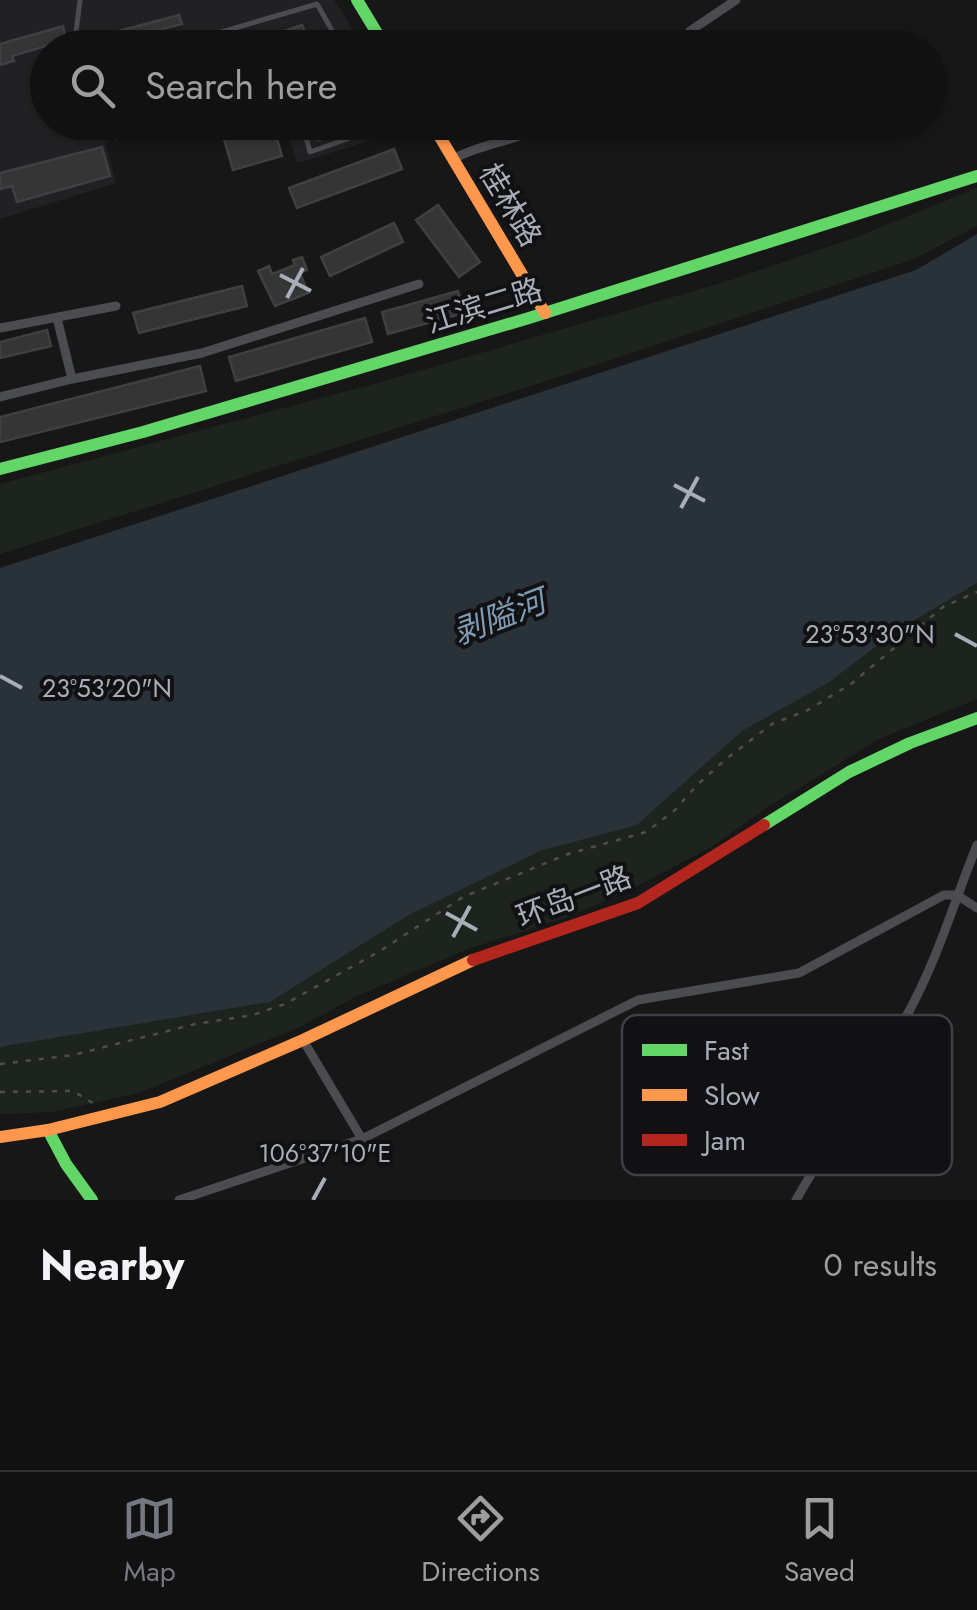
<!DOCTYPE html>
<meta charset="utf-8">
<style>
:root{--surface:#111;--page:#1a1a1a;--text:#f1f3f6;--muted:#9c9d9f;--line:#303131;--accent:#757880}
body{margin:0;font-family:Jost,"Noto Sans SC",sans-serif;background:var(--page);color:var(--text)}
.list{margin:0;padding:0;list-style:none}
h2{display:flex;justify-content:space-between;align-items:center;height:130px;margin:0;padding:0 40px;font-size:42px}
h2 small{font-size:32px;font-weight:400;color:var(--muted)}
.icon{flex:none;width:55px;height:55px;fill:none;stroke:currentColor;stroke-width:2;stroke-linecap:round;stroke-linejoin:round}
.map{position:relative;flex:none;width:977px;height:1200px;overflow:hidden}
.search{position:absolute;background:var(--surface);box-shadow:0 2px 8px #0004;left:30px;right:30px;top:30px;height:110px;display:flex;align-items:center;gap:25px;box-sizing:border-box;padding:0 35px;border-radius:55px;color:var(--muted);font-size:38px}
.sheet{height:270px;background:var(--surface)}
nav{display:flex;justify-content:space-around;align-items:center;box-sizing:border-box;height:140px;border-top:2px solid var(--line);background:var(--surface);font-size:28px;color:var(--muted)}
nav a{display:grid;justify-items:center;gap:5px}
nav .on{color:var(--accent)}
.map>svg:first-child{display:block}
.built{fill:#212123}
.green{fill:#1d241e}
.water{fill:#2a3239}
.building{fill:#353536;stroke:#3f4043;stroke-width:2.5}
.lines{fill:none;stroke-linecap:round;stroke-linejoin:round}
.path{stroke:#4d4e52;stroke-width:2.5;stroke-dasharray:5 8;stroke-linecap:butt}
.lane{stroke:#4b4c50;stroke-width:5}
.street{stroke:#4b4c50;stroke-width:9}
.fast{stroke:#63d668;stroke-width:12}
.slow{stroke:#ff974d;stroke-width:12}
.jam{stroke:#b3261e;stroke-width:12}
.ticks{fill:none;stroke:#a8adb8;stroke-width:4}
.labels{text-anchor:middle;stroke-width:8;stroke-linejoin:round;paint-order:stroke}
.street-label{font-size:30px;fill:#a8adb8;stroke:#111113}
.water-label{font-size:32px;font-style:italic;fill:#7f9bb3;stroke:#111113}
.key{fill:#111113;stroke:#3e4045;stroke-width:2.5}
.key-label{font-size:28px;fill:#a8adb8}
.ticks-label{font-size:25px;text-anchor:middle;fill:#a8adb8;stroke:#111113;stroke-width:8;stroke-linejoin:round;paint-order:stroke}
</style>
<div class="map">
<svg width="977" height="1200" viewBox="0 0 977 1200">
<rect width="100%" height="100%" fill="#171717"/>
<g class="built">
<polygon points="0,0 334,0 365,47 48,48 48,122 170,123 105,142 116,183 0,219"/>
<polygon points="413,122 415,127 297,163 285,123"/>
</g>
<g class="green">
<polygon points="977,188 977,226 914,259 587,368 0,554 0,484 374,384 728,281 854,238"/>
<polygon points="977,583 977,699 881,738 771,805 713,846 628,891 568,917 468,949 357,996 300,1027 139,1093 52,1112 0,1114 0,1047 270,1002 407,916 540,851 637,825 742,731 828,683 898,630"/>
</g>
<polygon class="water" points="977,234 977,583 898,630 828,683 742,731 637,825 540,851 407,916 270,1002 0,1047 0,568 916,270"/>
<g class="building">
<polygon points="179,15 182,24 95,47 92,38"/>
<polygon points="302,25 307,36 317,33 321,48 234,48"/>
<polygon points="63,26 67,48 49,45 12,56 14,61 0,65 0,44"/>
<polygon points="219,122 272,122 282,156 233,170"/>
<polygon points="313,122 357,122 359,128 318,140"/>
<polygon points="102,147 110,176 17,202 12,186 0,189 0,173"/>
<polygon points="394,149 402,169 297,208 289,188"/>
<polygon points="438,205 480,262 459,277 416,220"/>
<polygon points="394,223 403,242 330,276 321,257"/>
<polygon points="302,257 307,270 300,273 308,293 275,306 258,271 269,266 272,274 295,265 293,260"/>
<polygon points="242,286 247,306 139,333 133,313"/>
<polygon points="458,291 464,313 388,334 382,312"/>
<polygon points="365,318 372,342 236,381 229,357"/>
<polygon points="47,330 51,346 0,358 0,342"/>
<polygon points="200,366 206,391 0,442 0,417"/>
</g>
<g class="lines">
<g class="path">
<polyline points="0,1064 73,1055 195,1024 253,1015 285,1004 380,951 463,897 568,854 646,832 675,810 697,785 726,759 772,724 808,710 851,684 943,607 977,592"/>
<polyline points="0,1092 73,1091 99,1107"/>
</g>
<g class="lane">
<polyline points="80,0 76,32 82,48"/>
<polyline points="167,48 317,4 342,48"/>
<polyline points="110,122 116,138"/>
<polyline points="302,122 310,152 370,131 384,122"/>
</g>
<g class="street">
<polyline points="680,48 690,31 736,0"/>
<path d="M453,159C485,142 522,140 553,122"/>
<polyline points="57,318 72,379 202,353 419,284"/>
<polyline points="0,328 116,306"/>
<polyline points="0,397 72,379"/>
<polyline points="957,895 977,908"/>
<polyline points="303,1040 362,1139 638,1000 799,973 944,895 957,895"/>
<polyline points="179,1200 362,1139"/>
<path d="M796,1200C831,1138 873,1078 907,1015C937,961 954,902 977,845"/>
</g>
<g class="fast">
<polyline points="357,0 386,48"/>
<polyline points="0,469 143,432 529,318 977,176"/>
<polyline points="764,825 849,772 910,743 977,718"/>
<polyline points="48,1130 66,1164 92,1200"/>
</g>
<g class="slow">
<polyline points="431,122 545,313"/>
<polyline points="0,1137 48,1130 160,1102 303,1040 473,960"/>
</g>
<polyline class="jam" points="473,960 638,903 764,825"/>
</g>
<path class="ticks" d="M280,275L311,291M287,298L303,268M674,485L705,501M681,508L698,477M955,634L977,646M0,676L22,688M446,913L477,930M453,937L470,906M313,1200L325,1178"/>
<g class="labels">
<g class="street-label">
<text transform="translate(510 205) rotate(59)" y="10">桂林路</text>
<text transform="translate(484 306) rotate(-17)" y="10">江滨二路</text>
<text transform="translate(574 897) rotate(-21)" y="10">环岛一路</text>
</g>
<g class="water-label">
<text transform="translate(499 617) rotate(-21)" y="11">剥隘河</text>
</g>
</g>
<rect x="622" y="1015" width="330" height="160" rx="15" class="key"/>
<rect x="642" y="1044" width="45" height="12" fill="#63d668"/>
<rect x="642" y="1089" width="45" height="12" fill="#ff974d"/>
<rect x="642" y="1134" width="45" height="12" fill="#b3261e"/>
<g class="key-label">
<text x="704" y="1060">Fast</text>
<text x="704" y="1105">Slow</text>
<text x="704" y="1150">Jam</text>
</g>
<g class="ticks-label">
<text x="870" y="643">23°53'30"N</text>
<text x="107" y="697">23°53'20"N</text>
<text x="325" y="1162">106°37'10"E</text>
</g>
</svg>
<div class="search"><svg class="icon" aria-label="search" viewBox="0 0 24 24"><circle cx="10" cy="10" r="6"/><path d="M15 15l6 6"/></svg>Search here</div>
</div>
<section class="sheet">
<h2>Nearby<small>0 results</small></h2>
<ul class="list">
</ul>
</section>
<nav>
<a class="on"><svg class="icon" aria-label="map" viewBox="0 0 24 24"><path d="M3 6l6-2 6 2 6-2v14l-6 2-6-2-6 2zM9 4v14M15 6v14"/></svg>Map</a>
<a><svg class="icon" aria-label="directions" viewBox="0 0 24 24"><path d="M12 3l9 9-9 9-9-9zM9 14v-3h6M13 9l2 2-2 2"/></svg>Directions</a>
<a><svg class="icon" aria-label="saved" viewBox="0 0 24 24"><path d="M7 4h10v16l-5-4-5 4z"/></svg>Saved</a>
</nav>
